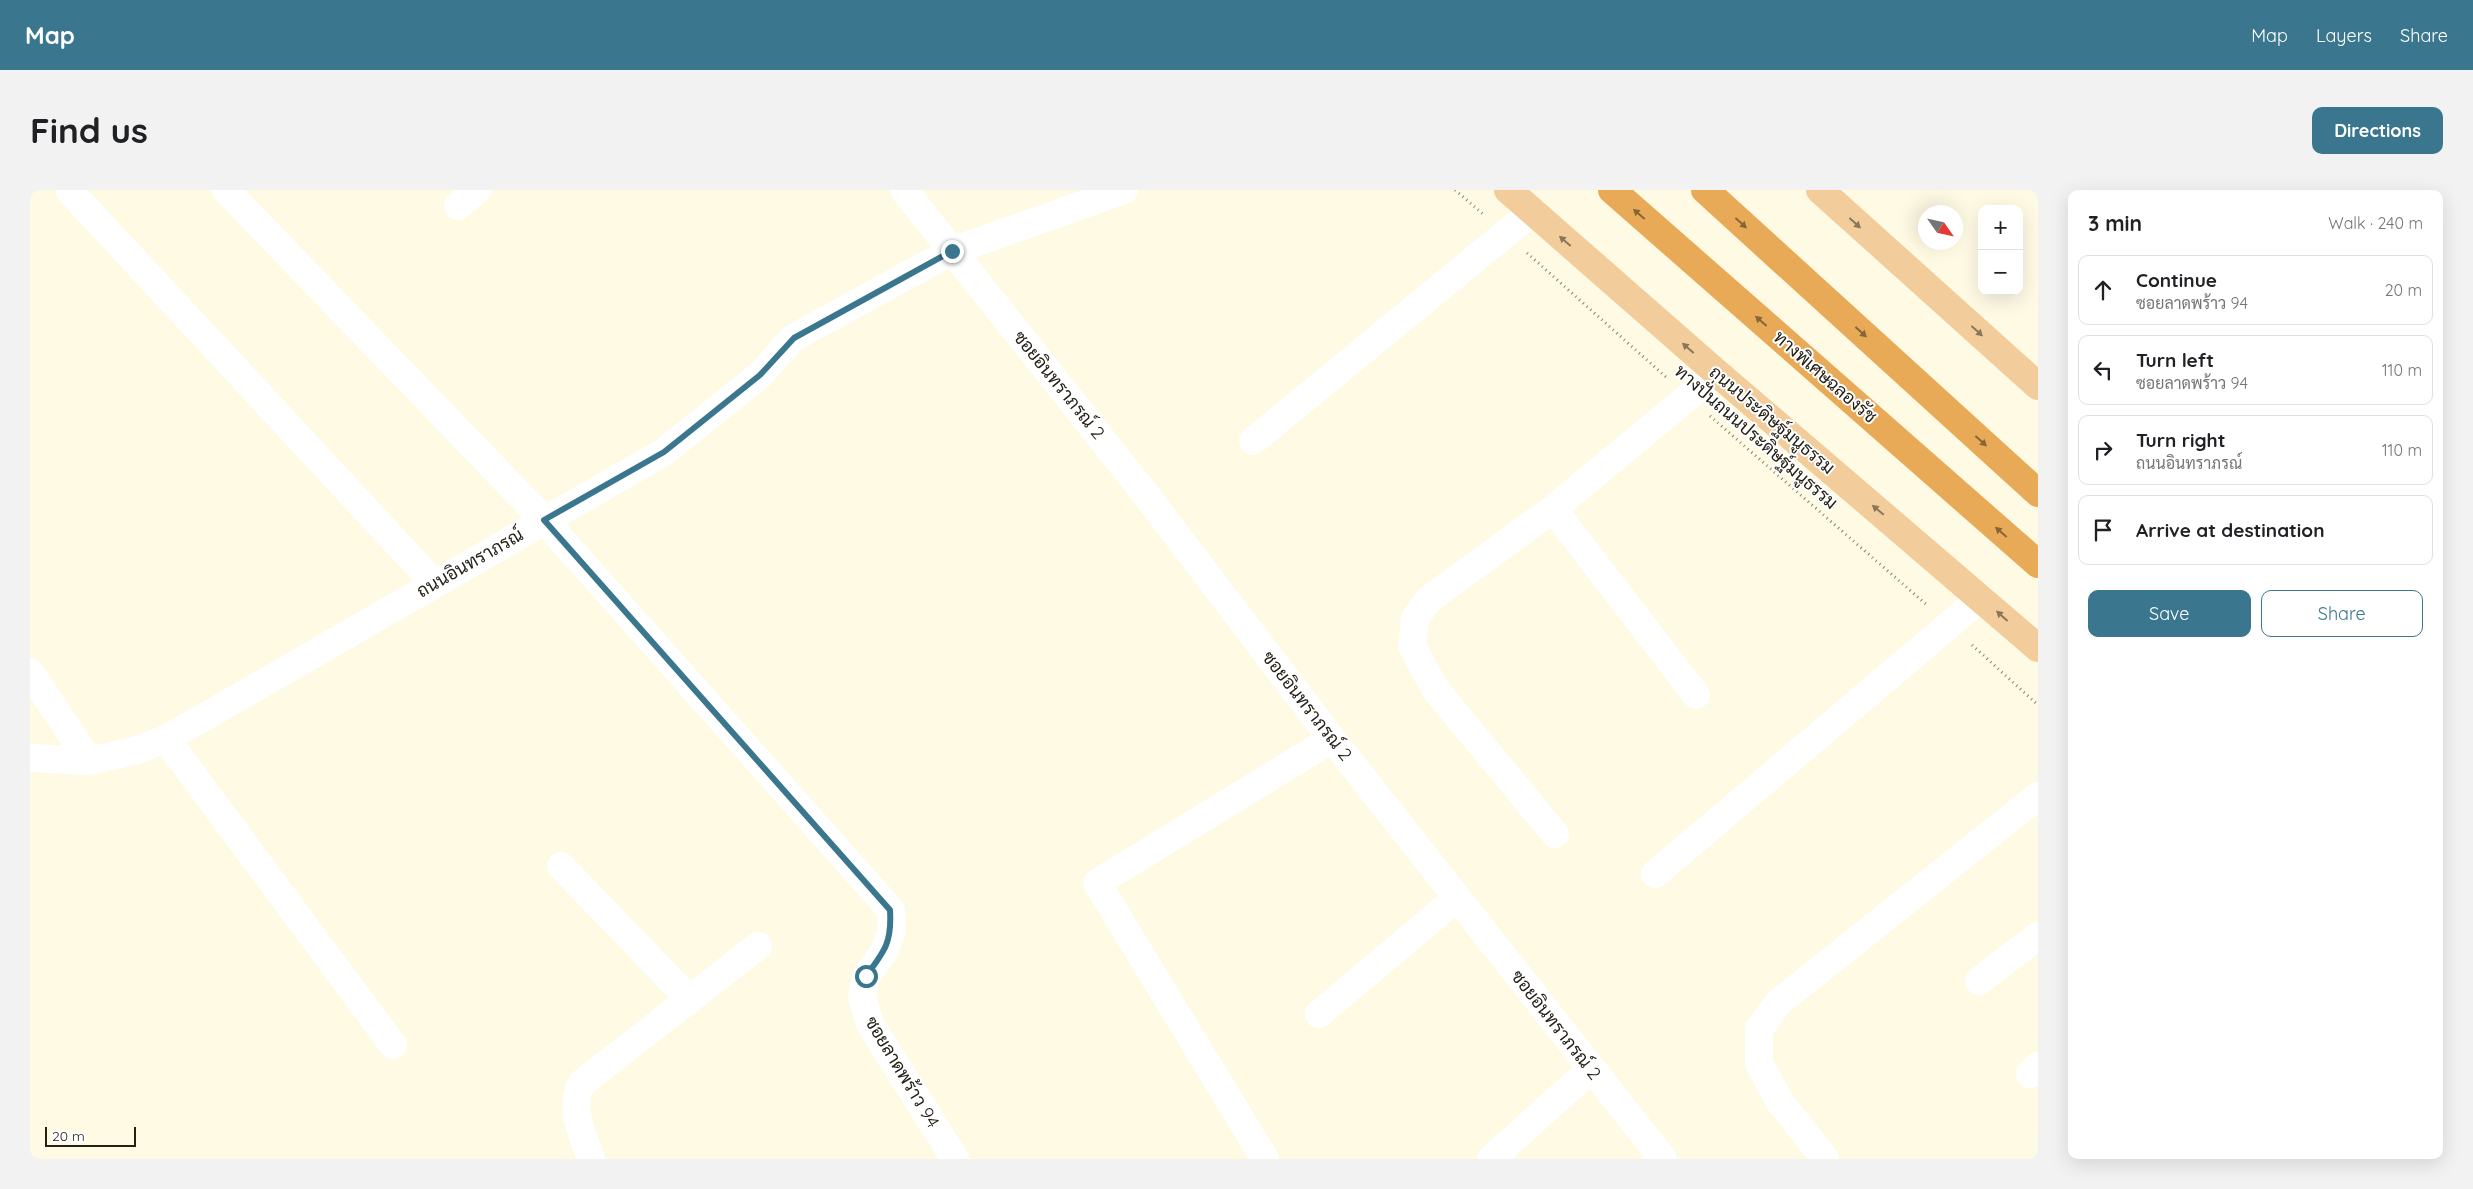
<!DOCTYPE html>
<meta charset="utf-8">
<style>
:root{--surface:#fff;--page:#f2f2f2;--text:#202124;--muted:#757577;--line:#e0e0e0;--accent:#3a778e}
body{margin:0;font-family:Quicksand,Sarabun,sans-serif;background:var(--page);color:var(--text)}
.controls{position:absolute;right:15px;top:15px;display:grid;overflow:hidden;border-radius:10px;box-shadow:0 5px 20px #0002}
.controls button{width:45px;height:45px;display:grid;place-items:center;padding:0;border:0;border-bottom:1px solid var(--line);background:var(--surface);color:var(--text);font:25px sans-serif}
.compass{position:absolute;left:1888px;top:15px;width:45px;height:45px;border-radius:50%;background:var(--surface);box-shadow:0 5px 20px #0002;rotate:124deg}
.scale{position:absolute;left:15px;bottom:12px;width:91px;box-sizing:border-box;padding-left:5px;border:2px solid #242117;border-top:0;font-size:14px;line-height:18px;white-space:nowrap;color:#242117;-webkit-text-stroke:4px #fff;paint-order:stroke}
.stop{position:absolute;width:15px;height:15px;margin:-11px;border:4px solid #3a778e;border-radius:50%;background:#fff}
.stop.end{background:#3a778e;border-color:#fff;box-shadow:0 1px 5px #0008}
.list{margin:0;padding:0;list-style:none}
h2{display:flex;justify-content:space-between;align-items:center;height:65px;margin:0;padding:0 20px;font-size:21px}
h2 small{font-size:16px;font-weight:400;color:var(--muted)}
.list li{display:grid;grid-template-columns:32px 1fr auto;gap:15px;align-items:center;box-sizing:border-box;height:70px;margin:0 10px 10px;padding:0 10px;border:1px solid var(--line);border-radius:10px}
.list b{display:block;font-size:19px;white-space:nowrap}
.list p{margin:0;font-size:16px;white-space:nowrap;color:var(--muted)}
.list em{font-size:16px;font-style:normal;color:var(--muted)}
.actions{display:flex;gap:10px;padding:15px 20px}
.actions a{flex:1;padding:11px 0;border:1px solid var(--accent);border-radius:10px;text-align:center;font-size:18px;color:var(--accent)}
.actions .main{background:var(--accent);color:#fff}
.icon{flex:none;width:28px;height:28px;fill:none;stroke:currentColor;stroke-width:2;stroke-linecap:round;stroke-linejoin:round}
.map{position:relative;flex:none;width:2008px;height:969px;overflow:hidden;border-radius:10px}
header{display:flex;align-items:center;gap:30px;box-sizing:border-box;height:70px;padding:0 25px;background:var(--accent);color:#fff}
header strong{font-size:24px}
nav{display:flex;gap:28px;margin-inline-start:auto;font-size:18px}
.intro{display:flex;align-items:center;justify-content:space-between;box-sizing:border-box;height:120px;padding:0 30px}
h1{margin:0;font-size:35px}
.button{padding:12px 22px;border-radius:10px;background:var(--accent);color:#fff;font-size:18px;font-weight:700}
main{display:flex;gap:30px;padding:0 30px}
aside{flex:1;background:var(--surface);border-radius:10px;box-shadow:0 5px 20px #0002}
.map>svg:first-child{display:block}
.lines{fill:none;stroke-linecap:round;stroke-linejoin:round}
.path{stroke:#878374;stroke-width:3;stroke-dasharray:1 4;stroke-linecap:butt}
.minor{stroke:#fff;stroke-width:28}
.major{stroke:#f2cc9b;stroke-width:28}
.highway{stroke:#e9aa58;stroke-width:28}
.oneway{fill:#866638}
.oneway2{fill:#8b7659}
.route{stroke:#3a778e;stroke-width:6}
.labels{text-anchor:middle;stroke-width:4;stroke-linejoin:round;paint-order:stroke}
.street-label{font-size:18px;fill:#242117;stroke:#fff}
</style>
<header>
<strong>Map</strong>
<nav><a>Map</a><a>Layers</a><a>Share</a></nav>
</header>
<div class="intro"><h1>Find us</h1><a class="button">Directions</a></div>
<main>
<div class="map">
<svg width="2008" height="969" viewBox="0 0 2008 969">
<rect width="100%" height="100%" fill="#fffae4"/>
<g class="lines">
<g class="path">
<polyline points="1425,0 1453,24"/>
<polyline points="1497,63 1636,187"/>
<polyline points="1680,226 1898,416"/>
<polyline points="1942,455 2008,515"/>
</g>
<g class="minor">
<polyline points="39,0 405,394"/>
<polyline points="196,0 514,330 861,720 862,741 854,762 836,786 832,808 840,834 925,969"/>
<polyline points="874,0 1113,301 1302,549 1633,969"/>
<polyline points="428,16 447,0"/>
<polyline points="1223,251 1502,22"/>
<polyline points="1523,319 1666,505"/>
<polyline points="0,482 59,571"/>
<polyline points="136,549 363,855"/>
<polyline points="0,568 59,571 108,560 136,549 634,262 730,185 763,148 922,61 1094,0"/>
<polyline points="1525,644 1405,499 1382,456 1385,429 1398,410 1523,319 1687,183"/>
<polyline points="531,676 660,810"/>
<polyline points="1625,684 1951,408"/>
<polyline points="1949,791 2008,746"/>
<polyline points="1289,824 1427,708"/>
<polyline points="2000,884 2008,876"/>
<path d="M561,969C553,944 538,918 552,893L728,756"/>
<polyline points="1235,969 1067,693 1302,549"/>
<polyline points="1461,969 1561,879"/>
<polyline points="1795,969 1750,912 1729,873 1729,839 1748,813 2008,606"/>
</g>
<g class="major">
<polyline points="1478,0 1687,183 2008,458"/>
<polyline points="1790,0 2008,196"/>
</g>
<g class="highway">
<polyline points="1582,0 2008,374"/>
<polyline points="1675,0 2008,303"/>
</g>
</g>
<defs><path id="oneway-solid" d="M-6-.8H1V-3.2L6.5 0L1 3.2V.8H-6Z" transform="scale(1.25)"/></defs>
<g class="oneway">
<use href="#oneway-solid" transform="translate(1609 24) rotate(-139)"/>
<use href="#oneway-solid" transform="translate(1711 33) rotate(42)"/>
<use href="#oneway-solid" transform="translate(1731 131) rotate(-139)"/>
<use href="#oneway-solid" transform="translate(1831 142) rotate(42)"/>
<use href="#oneway-solid" transform="translate(1951 251) rotate(42)"/>
<use href="#oneway-solid" transform="translate(1971 342) rotate(-139)"/>
</g>
<g class="oneway2">
<use href="#oneway-solid" transform="translate(1825 33) rotate(42)"/>
<use href="#oneway-solid" transform="translate(1535 51) rotate(-139)"/>
<use href="#oneway-solid" transform="translate(1947 141) rotate(42)"/>
<use href="#oneway-solid" transform="translate(1658 158) rotate(-139)"/>
<use href="#oneway-solid" transform="translate(1848 320) rotate(-140)"/>
<use href="#oneway-solid" transform="translate(1972 426) rotate(-138)"/>
</g>
<g class="lines">
<path class="route" d="M836,786C855,761 862,752 860,720L514,330L634,262L730,185L764,148L922,61"/>
</g>
<g class="labels">
<g class="street-label">
<text transform="translate(1795 187) rotate(41)" y="6">ทางพิเศษฉลองรัช</text>
<text transform="translate(1029 195) rotate(51)" y="6">ซอยอินทราภรณ์ 2</text>
<text transform="translate(1742 230) rotate(40)" y="6">ถนนประดิษฐ์มนูธรรม</text>
<text transform="translate(1726 247) rotate(41)" y="6">ทางปั่นถนนประดิษฐ์มนูธรรม</text>
<text transform="translate(440 373) rotate(-30)" y="6">ถนนอินทราภรณ์</text>
<text transform="translate(1277 516) rotate(52)" y="6">ซอยอินทราภรณ์ 2</text>
<text transform="translate(1526 835) rotate(52)" y="6">ซอยอินทราภรณ์ 2</text>
<text transform="translate(872 882) rotate(59)" y="6">ซอยลาดพร้าว 94</text>
</g>
</g>
</svg>
<div class="controls">
<button>+</button>
<button>−</button>
</div>
<svg class="compass" viewBox="-18 -18 36 36"><path d="M0-13l5 13h-10z" fill="#e53935"/><path d="M0 13l5-13h-10z" fill="#757577"/></svg>
<div class="scale">20 m</div>
<div class="stop" style="left:836px;top:786px"></div>
<div class="stop end" style="left:922px;top:61px"></div>
</div>
<aside>
<h2>3 min<small>Walk · 240 m</small></h2>
<ul class="list">
<li><svg class="icon" aria-label="ahead" viewBox="0 0 24 24"><path d="M12 20V5M6 11l6-6 6 6"/></svg><div><b>Continue</b><p>ซอยลาดพร้าว 94</p></div><em>20 m</em></li>
<li><svg class="icon" aria-label="left" viewBox="0 0 24 24"><path d="M17 20v-9H6M10 6l-5 5 5 5"/></svg><div><b>Turn left</b><p>ซอยลาดพร้าว 94</p></div><em>110 m</em></li>
<li><svg class="icon" aria-label="right" viewBox="0 0 24 24"><path d="M7 20v-9h11M14 6l5 5-5 5"/></svg><div><b>Turn right</b><p>ถนนอินทราภรณ์</p></div><em>110 m</em></li>
<li><svg class="icon" aria-label="arrive" viewBox="0 0 24 24"><path d="M6 21V4h12l-3 4 3 4H6"/></svg><div><b>Arrive at destination</b></div></li>
</ul>
<div class="actions"><a class="main">Save</a><a>Share</a></div>
</aside>
</main>
